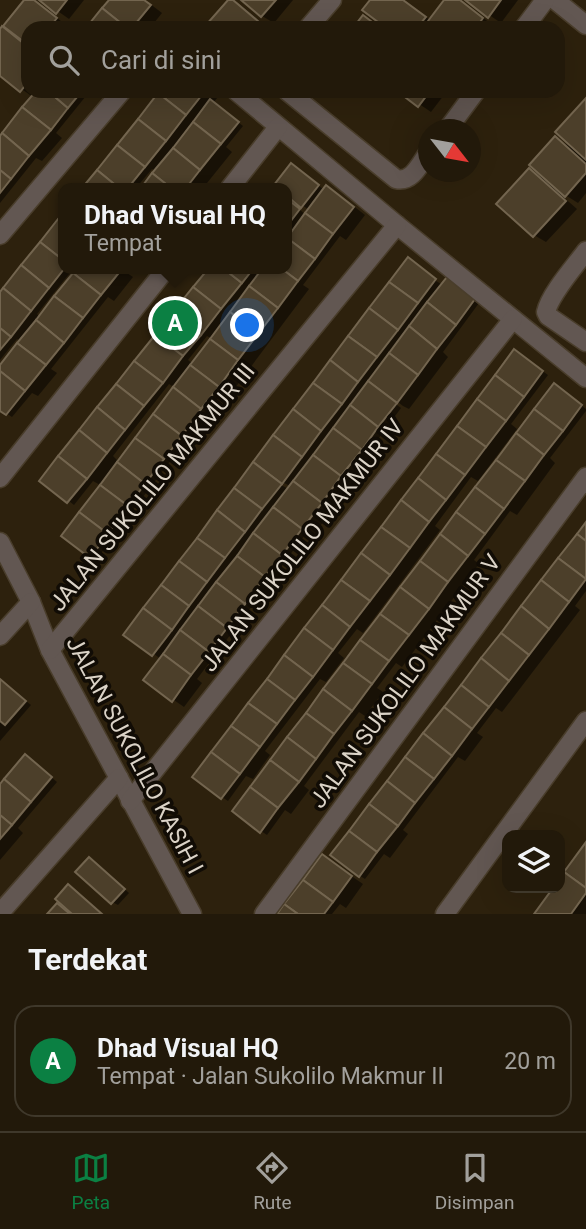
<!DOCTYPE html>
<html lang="id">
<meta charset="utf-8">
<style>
:root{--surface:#22190a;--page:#2a2213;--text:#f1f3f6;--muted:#a2a09c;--line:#3f382b;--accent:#0b8043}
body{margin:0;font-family:Roboto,sans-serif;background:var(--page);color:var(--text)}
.controls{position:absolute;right:21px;bottom:21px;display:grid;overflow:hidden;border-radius:14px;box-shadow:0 7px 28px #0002}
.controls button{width:63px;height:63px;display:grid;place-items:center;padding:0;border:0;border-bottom:2px solid var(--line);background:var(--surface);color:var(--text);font:35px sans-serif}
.compass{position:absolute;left:418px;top:119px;width:63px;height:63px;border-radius:50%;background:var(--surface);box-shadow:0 7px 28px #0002;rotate:121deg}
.you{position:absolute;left:248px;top:326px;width:24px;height:24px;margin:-18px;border:5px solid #fff;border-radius:50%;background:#1a73e8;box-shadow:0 0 0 10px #1a73e833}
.badge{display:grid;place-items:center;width:46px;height:46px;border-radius:50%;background:var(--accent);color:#fff;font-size:23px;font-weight:700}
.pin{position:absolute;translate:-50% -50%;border:4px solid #fff;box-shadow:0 2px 7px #0006}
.popup{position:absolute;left:58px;top:183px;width:234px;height:91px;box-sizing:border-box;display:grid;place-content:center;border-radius:14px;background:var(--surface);filter:drop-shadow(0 2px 5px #0005);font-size:23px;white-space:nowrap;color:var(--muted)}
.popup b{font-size:26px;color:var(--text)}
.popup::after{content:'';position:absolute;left:50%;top:100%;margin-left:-14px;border:14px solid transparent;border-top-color:var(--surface)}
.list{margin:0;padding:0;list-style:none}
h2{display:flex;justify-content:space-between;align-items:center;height:91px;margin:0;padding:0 28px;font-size:30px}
h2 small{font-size:23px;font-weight:400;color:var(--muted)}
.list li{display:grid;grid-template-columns:46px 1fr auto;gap:21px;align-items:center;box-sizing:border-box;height:112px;margin:0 14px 14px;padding:0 14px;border:2px solid var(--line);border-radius:21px}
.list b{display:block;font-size:26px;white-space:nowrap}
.list p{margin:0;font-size:23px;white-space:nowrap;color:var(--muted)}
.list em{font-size:23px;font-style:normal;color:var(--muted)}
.icon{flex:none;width:38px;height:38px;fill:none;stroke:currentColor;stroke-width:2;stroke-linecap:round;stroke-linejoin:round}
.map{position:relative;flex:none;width:586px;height:914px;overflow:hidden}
.search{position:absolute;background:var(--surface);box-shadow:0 7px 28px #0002;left:21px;right:21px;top:21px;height:77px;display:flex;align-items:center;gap:18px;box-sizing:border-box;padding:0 24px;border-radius:21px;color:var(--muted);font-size:26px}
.sheet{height:217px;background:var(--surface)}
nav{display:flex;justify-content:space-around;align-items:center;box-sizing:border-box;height:98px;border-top:2px solid var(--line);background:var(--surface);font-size:19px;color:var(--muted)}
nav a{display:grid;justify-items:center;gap:4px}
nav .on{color:var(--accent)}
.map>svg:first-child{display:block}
.shadow{fill:#0007;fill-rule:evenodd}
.building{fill:#4c3f2a;stroke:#73654f;stroke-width:2}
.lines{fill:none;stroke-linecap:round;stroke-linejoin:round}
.minor-casing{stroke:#493d2b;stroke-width:21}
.minor{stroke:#625752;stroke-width:18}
.labels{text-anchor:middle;stroke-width:7;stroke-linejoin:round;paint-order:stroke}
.street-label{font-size:23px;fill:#dbd3c7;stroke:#110c05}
</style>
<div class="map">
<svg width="586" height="914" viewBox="0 0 586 914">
<rect width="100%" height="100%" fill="#2d210d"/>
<g class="shadow">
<polygon points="26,0 32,0 40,4 67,26 66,28 28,28 28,91 90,91 56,133 62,138 42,161 36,158 0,203 0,138 33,97 0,74 0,32"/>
<polygon points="42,0 84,0 69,19"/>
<polygon points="111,0 145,0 162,13 150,28 89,28"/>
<polygon points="231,0 243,7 268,28 212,28"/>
<polygon points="244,0 293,0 274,23 262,16"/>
<polygon points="372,0 403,0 430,20 446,0 459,0 494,26 493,28 440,28 437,25 435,28 389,28"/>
<polygon points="467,0 518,0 501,23"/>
<polygon points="162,91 210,91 218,97 213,103 243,126 226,147 232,152 203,188 143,188 156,171 152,169 136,188 85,188"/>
<polygon points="337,91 351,91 347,97"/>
<polygon points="400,91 447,91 431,112"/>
<polygon points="586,101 586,193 578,203 562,193 561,195 577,209 546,242 534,235 530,170 545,179 555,138 573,148"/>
<path d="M297,168L324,190L326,187L338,194L365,215L346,240L340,236L303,285L309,289L232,392L225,388L207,413L212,417L195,441L188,438L133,510L139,514L121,539L115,535L96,560L91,556L102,486L93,481L74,505L42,480L210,269H287V200L305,214L309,210L287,194V188H280L276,185ZM207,336L212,339L193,364L188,360ZM169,384L175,388L119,462L113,456Z"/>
<polygon points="63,216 63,269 73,269 37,314 40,317 79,269 130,269 127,273 133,277 114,301 108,297 51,369 57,373 38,396 32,393 12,417 0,409 0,368 21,341 17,339 0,360 0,295"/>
<path d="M408,259L428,274L427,276L443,285L447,279L479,303L443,352L448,357L409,409L403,406L373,383V387L401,408L367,454L372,458L314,534L308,531L270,581L276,585L258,610L252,606L197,679L202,683L184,707L145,680L161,659L126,634L390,284L396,287L397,285L392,281ZM275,478L290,486V490L274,481Z"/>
<polygon points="520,355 548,375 511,424 517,429 478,481 471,477 435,526 440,530 363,633 357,629 338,653 344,658 326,682 320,679 265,751 270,755 253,779 246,776 228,801 222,797"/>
<polygon points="560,389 586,409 586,411 550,458 555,463 517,515 510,511 474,560 479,564 402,667 396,663 377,688 383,692 365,716 359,712 304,786 309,790 291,814 285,810 267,835 261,831"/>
<polygon points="586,525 586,591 575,606 580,610 502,712 496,708 477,733 483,737 465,761 458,757 403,830 408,834 390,858 384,854 365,879 360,876"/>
<polygon points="0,680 31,705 0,741"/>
<polygon points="31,760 57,782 18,828 23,833 0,860 0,786"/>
<polygon points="586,846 586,914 536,914 555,888 560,888 560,882"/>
<polygon points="322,856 363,884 346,908 340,904 332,914 280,914"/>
<polygon points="95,863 129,893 118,905 112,902"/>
</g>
<g class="building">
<polygon points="24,0 34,0 57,18 49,28 28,28 28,45 3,26"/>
<polygon points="39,0 67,0 56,14"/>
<polygon points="109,0 144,0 151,5 132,28 127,28 102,8"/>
<polygon points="228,0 233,0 258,21 251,28 209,28 206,25"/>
<polygon points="241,0 276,0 261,17"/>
<polygon points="370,0 403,0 426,17 417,28 386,28 362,10"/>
<polygon points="444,0 460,0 483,18 476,28 437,28 428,21"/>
<polygon points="465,0 501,0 488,18"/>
<polygon points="102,8 127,28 86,28"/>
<polygon points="363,15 380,28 353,28"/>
<polygon points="2,26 28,47 28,82 20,92 0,76 0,29"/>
<polygon points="36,91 48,91 68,108 51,130 22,107"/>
<polygon points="48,91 82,91 68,108"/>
<polygon points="160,91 205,91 186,115 158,93"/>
<polygon points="397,91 430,91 418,107"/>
<polygon points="158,93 186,115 166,141 138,119"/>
<polygon points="586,98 586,160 555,132"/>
<polygon points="210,99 239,122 221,144 193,122"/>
<polygon points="22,107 51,130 29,156 2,133"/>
<polygon points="138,119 166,141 145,167 117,145"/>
<polygon points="193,122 221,144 200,170 173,148"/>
<polygon points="2,133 29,156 11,179 0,170 0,136"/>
<polygon points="555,136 586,164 586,173 565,197 529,165"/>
<polygon points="117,145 145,167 128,188 119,188 97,170"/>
<polygon points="173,148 200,170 186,188 171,188 152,173"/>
<polygon points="291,163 319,185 301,208 287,196 287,188 277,188 274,185"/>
<polygon points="529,168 566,201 533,237 496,204"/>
<polygon points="0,170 11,179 0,193"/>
<polygon points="97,170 119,188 82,188"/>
<polygon points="152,173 171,188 141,188"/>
<polygon points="326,185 354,207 333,234 305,213"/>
<polygon points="287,199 300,209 287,226"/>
<polygon points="305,213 333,234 315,259 287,238"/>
<polygon points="58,219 63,222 63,260 40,242"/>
<polygon points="287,238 315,259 298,281 282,269 287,269"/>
<polygon points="40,242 63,260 64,269 49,288 21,265"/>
<polygon points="408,257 436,279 418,303 389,282"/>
<polygon points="21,265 49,288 31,311 3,288"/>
<polygon points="76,269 122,269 101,295 73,273"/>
<polygon points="208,269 224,269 242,283 221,309 193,287"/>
<polygon points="224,269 253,269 242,283"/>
<polygon points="262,269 282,269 298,281 278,308 249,286"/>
<polygon points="73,273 101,295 83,318 54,296"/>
<polygon points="447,277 475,299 456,325 427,302"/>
<polygon points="389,282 418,303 398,330 369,308"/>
<polygon points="249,286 278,308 258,334 230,312"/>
<polygon points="193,287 221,309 201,335 173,312"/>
<polygon points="3,288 31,311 11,337 0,328 0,292"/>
<polygon points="54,296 83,318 64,343 36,320"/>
<polygon points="427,302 456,325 437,349 409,326"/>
<polygon points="369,308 398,330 377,357 348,336"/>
<polygon points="173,312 201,335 183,356 155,335"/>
<polygon points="230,312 258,334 238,360 210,339"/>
<polygon points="36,320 64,343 46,365 17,343"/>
<polygon points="409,326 437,349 418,375 389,353"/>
<polygon points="0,328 11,337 0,350"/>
<polygon points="155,335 183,356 163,383 134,361"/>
<polygon points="348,336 377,357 358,382 330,360"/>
<polygon points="210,339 238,360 219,387 190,365"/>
<polygon points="17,343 46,365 25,391 0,371 0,365"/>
<polygon points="514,349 543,371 524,397 495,375"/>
<polygon points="389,353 418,375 397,403 368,381"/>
<polygon points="330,360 358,382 342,404 313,383"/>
<polygon points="134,361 163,383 144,406 116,384"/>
<polygon points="190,365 219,387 201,409 173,387"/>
<polygon points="0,371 25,391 6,415 0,411"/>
<polygon points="495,375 524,397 506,421 477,399"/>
<polygon points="368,381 397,403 378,427 350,405"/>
<polygon points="313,383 342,404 321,431 293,409"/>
<polygon points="554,383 582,405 563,431 534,409"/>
<polygon points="116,384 144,406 125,430 97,407"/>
<polygon points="173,387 201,409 182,436 153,414"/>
<polygon points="477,399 506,421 486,447 457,426"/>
<polygon points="350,405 378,427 362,450 333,428"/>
<polygon points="97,407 125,430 107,453 79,430"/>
<polygon points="293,409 321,431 302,457 273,435"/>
<polygon points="534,409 563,431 544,455 516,433"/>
<polygon points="153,414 182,436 164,459 135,438"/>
<polygon points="457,426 486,447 465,475 436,454"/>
<polygon points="333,428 362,450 341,476 313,455"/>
<polygon points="79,430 107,453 87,479 58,456"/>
<polygon points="516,433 544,455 525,481 496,460"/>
<polygon points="273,435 302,457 282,484 253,462"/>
<polygon points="135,438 164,459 145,484 117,462"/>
<polygon points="436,454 465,475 446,500 418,478"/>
<polygon points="313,455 341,476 322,503 293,481"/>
<polygon points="58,456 87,479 67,503 39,481"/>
<polygon points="496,460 525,481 504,509 475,487"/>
<polygon points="117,462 145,484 128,506 100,485"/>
<polygon points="253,462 282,484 262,509 234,488"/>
<polygon points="418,478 446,500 429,522 401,500"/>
<polygon points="293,481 322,503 302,529 273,507"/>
<polygon points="100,485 128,506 108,534 79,512"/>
<polygon points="475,487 504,509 485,534 456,512"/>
<polygon points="234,488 262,509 245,532 217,510"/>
<polygon points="401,500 429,522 410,548 381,527"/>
<polygon points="273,507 302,529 282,555 253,533"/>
<polygon points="217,510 245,532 225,558 197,538"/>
<polygon points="79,512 108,534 90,558 61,536"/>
<polygon points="456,512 485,534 468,556 440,534"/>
<polygon points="586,522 586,541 577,534"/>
<polygon points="381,527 410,548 390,575 361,553"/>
<polygon points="253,533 282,555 265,577 237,556"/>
<polygon points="440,534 468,556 448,582 420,561"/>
<polygon points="577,534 586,541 586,579 558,558"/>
<polygon points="197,538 225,558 207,582 179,561"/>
<polygon points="361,553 390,575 370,601 341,580"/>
<polygon points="237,556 265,577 245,604 216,582"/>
<polygon points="558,558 586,579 569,602 541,580"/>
<polygon points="179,561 207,582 189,606 161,585"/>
<polygon points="420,561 448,582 429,609 400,587"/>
<polygon points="341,580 370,601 350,627 322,605"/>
<polygon points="541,580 569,602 549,629 521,606"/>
<polygon points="216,582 245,604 227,628 198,606"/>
<polygon points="161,585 189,606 172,630 143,608"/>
<polygon points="400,587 429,609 409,635 380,614"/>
<polygon points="322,605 350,627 333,650 304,628"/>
<polygon points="198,606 227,628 209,652 180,630"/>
<polygon points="521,606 549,629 529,655 501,633"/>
<polygon points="143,608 172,630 152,656 123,635"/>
<polygon points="380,614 409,635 389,661 360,640"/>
<polygon points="304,628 333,650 313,677 284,655"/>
<polygon points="180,630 209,652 191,675 163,654"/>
<polygon points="501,633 529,655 509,681 481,658"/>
<polygon points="360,640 389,661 372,684 343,663"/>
<polygon points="163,654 191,675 172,702 143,680"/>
<polygon points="284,655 313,677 295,700 267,679"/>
<polygon points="481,658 509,681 489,707 461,685"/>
<polygon points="343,663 372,684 352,711 323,689"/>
<polygon points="0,679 26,701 5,725 0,721"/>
<polygon points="267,679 295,700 277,724 248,703"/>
<polygon points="461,685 489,707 472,729 444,707"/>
<polygon points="323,689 352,711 334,734 306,713"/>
<polygon points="248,703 277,724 260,747 231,726"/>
<polygon points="444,707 472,729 452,756 423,733"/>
<polygon points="306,713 334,734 316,759 287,737"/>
<polygon points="231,726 260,747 240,774 211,752"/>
<polygon points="423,733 452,756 434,779 405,757"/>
<polygon points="287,737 316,759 299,782 270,760"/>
<polygon points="211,752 240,774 221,799 192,777"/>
<polygon points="25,754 52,777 31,802 4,779"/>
<polygon points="405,757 434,779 415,803 387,781"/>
<polygon points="270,760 299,782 278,808 250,787"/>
<polygon points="4,779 31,802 12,825 0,815 0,784"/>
<polygon points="387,781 415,803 398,826 369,804"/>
<polygon points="250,787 278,808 260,833 232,811"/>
<polygon points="369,804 398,826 377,852 349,831"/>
<polygon points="0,815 12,825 0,839"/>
<polygon points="349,831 377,852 359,877 330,855"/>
<polygon points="586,842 586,888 564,872"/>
<polygon points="322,854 352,876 333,902 303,880"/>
<polygon points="89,857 125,889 111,904 75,872"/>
<polygon points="564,872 586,888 586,893 571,914 534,914 553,888 560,888 560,878"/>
<polygon points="303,880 333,902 324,914 298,914 284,904"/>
<polygon points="68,884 102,914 72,914 55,899"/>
<polygon points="57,903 70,914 47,914"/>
<polygon points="284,904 298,914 277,914"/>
</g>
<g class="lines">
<defs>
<g id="minor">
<polyline points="555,0 586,25"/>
<polyline points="308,28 332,0"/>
<polyline points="524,28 545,0"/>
<polyline points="236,91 397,225 586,378"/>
<path d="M287,91L396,179C412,183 420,164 428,153"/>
<polyline points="447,130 476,91"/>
<polyline points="230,188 278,127"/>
<polyline points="0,235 122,91"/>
<path d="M586,251C575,266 550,294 546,312L548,316L586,342"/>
<polyline points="0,478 166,269"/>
<polyline points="0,542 31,602 50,650 192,914"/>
<polyline points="0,636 31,602"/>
<polyline points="50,650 397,225"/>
<polyline points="130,801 513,319"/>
<polyline points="0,913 119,778"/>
<polyline points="264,914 586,477"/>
<polyline points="445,914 586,721"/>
</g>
</defs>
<use href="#minor" class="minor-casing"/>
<use href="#minor" class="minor"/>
</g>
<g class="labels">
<g class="street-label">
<text transform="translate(152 487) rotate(-51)" y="8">JALAN SUKOLILO MAKMUR III</text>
<text transform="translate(302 545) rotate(-52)" y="8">JALAN SUKOLILO MAKMUR IV</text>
<text transform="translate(405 681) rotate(-54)" y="8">JALAN SUKOLILO MAKMUR V</text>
<text transform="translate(135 755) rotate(62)" y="8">JALAN SUKOLILO KASIH I</text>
</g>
</g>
</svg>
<div class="controls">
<button><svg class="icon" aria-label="layers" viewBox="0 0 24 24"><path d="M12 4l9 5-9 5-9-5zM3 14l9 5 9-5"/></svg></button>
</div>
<svg class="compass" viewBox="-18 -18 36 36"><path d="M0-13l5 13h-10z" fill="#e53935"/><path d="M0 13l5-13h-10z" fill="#a2a09c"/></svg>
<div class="you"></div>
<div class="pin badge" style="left:175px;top:323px">A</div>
<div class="popup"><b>Dhad Visual HQ</b>Tempat</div>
<div class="search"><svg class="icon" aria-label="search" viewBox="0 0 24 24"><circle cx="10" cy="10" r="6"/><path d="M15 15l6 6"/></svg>Cari di sini</div>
</div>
<section class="sheet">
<h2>Terdekat<small></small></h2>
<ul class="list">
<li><span class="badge">A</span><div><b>Dhad Visual HQ</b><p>Tempat · Jalan Sukolilo Makmur II</p></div><em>20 m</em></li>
</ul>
</section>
<nav>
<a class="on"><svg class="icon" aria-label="map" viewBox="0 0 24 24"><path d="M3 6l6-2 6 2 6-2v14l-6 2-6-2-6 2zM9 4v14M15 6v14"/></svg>Peta</a>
<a><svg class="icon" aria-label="directions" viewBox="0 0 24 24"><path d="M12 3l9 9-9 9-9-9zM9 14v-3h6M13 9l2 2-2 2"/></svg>Rute</a>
<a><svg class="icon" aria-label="saved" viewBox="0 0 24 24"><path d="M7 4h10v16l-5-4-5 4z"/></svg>Disimpan</a>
</nav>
